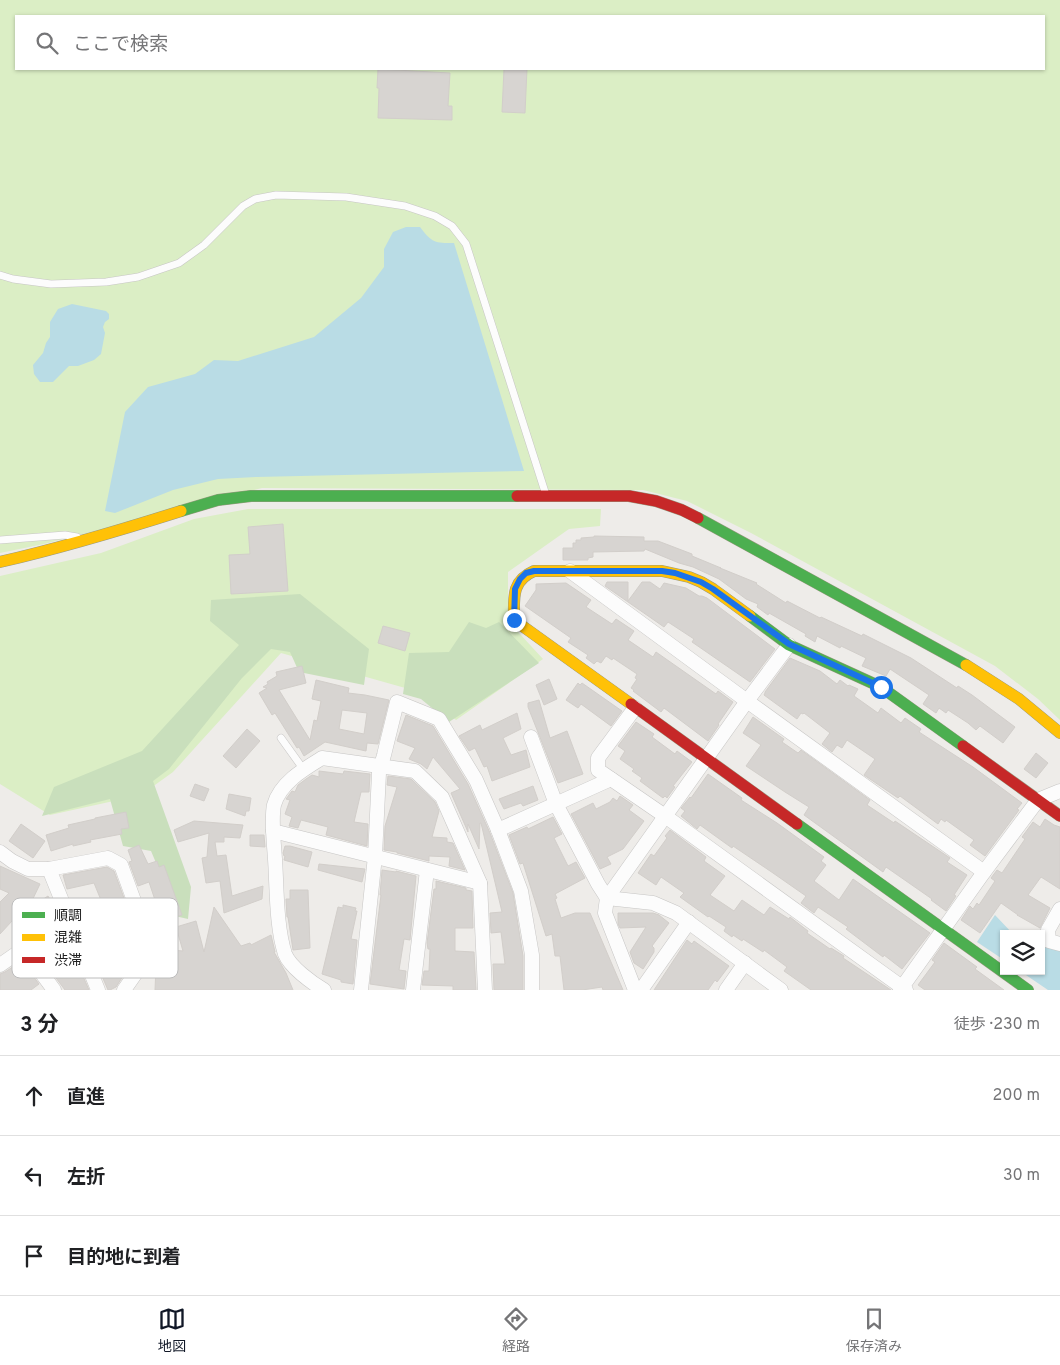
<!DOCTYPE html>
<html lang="ja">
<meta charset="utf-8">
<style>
:root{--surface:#fff;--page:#f6f6f6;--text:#202124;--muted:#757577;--line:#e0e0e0;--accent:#111827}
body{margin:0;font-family:Overpass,"Noto Sans JP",sans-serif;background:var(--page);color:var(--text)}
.controls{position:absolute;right:15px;bottom:15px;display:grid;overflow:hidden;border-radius:0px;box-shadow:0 1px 4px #0004}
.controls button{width:45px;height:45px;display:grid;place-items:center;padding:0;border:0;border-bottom:1px solid var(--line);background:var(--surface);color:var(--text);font:25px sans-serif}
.stop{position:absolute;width:15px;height:15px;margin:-11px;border:4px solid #1a73e8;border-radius:50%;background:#fff}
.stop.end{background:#1a73e8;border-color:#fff;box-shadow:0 1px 5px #0008}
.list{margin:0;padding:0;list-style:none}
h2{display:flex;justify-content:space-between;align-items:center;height:65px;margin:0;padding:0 20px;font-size:21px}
h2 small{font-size:16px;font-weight:400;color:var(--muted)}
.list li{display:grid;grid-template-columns:32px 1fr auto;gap:15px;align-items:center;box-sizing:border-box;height:80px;padding:0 20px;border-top:1px solid var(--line)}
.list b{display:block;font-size:19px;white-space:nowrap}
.list em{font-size:16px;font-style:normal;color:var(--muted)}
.icon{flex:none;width:28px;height:28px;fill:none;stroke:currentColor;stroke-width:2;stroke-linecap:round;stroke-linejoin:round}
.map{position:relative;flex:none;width:1060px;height:990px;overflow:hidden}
.search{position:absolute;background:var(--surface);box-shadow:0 1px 4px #0004;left:15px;right:15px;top:15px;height:55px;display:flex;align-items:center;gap:12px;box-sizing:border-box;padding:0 18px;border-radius:0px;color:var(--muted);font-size:19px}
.sheet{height:305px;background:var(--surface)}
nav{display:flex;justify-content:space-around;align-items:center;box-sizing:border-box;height:70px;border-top:1px solid var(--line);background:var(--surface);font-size:14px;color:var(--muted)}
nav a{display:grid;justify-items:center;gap:2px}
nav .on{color:var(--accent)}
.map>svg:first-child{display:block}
.grass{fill:#dbeec5;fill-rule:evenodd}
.forest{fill:#c9dfbc}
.water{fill:#b9dce5}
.building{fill:#d7d4d1;stroke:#d2ceca;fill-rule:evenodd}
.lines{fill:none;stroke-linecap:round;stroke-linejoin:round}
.lane-casing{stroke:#c7c6c5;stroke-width:8}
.street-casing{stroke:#c7c6c5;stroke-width:15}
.fast-casing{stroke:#98997f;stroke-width:12}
.slow-casing{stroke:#98997f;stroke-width:12}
.jam-casing{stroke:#98997f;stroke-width:12}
.lane{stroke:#fcfcfc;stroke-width:7}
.street{stroke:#fcfcfc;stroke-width:14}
.fast{stroke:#4caf50;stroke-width:11}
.slow{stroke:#ffc107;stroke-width:11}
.jam{stroke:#c62828;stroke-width:11}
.route{stroke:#1a73e8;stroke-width:6}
.key{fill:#fff;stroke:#bcbcbc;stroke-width:1}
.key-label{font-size:14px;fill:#202020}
</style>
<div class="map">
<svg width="1060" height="990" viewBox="0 0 1060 990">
<rect width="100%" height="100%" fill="#eeece9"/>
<g class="grass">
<path d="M0,0H1060V720L1038,699L995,666L751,533L687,501L643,490L262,488L44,544L0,553ZM16,16H1044V69H16Z"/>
<polygon points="248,509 601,509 600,526 569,529 508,572 508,621 543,659 456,720 423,693 281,653 173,772 141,795 50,815 0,784 0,576 101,553 194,519"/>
</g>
<g class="forest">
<polygon points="300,594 369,649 364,685 299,672 290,652 271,649 242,678 169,769 153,781 191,887 188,919 166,914 162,877 151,851 123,846 110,799 42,816 54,787 142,751 239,645 210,621 211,600"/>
<polygon points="469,622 486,628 499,622 539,663 449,722 421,699 403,694 409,653 449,652"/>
</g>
<g class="water">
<path d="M406,227H420C432,243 435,243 454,243L524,471L256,477L218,479L173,490L115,513L105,511L125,412L148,387L195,374L214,360L238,361L314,337L361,298L384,267V249L393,232Z"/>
<polygon points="72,304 106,311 109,314 109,319 105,322 103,327 105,333 101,354 94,360 78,366 69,366 53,382 40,382 34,374 33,365 43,353 46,343 50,337 50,322 58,309"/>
<polygon points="995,915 1013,934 1004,934 1004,960 977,942"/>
<polygon points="1041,945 1060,950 1060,990 1048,990 1020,971 1041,971"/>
</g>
<g class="building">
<polygon points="378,69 450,73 448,106 452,106 452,120 378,118 379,88 377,88"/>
<polygon points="504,69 527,69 525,113 502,112"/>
<polygon points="283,524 288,591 231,594 229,555 250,554 248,527"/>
<polygon points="594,536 644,537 644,541 658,541 692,554 692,556 721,568 720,568 757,583 756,584 786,603 787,601 820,618 821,617 862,636 863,634 911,658 957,688 958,686 972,695 1015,727 1003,743 980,726 976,730 968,723 948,710 946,713 939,708 936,713 923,704 929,695 890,669 886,676 862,666 866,658 841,646 840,648 817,636 815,642 805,636 806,634 769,613 768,615 757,607 758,604 746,599 719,579 693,567 679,563 645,549 644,551 593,552 593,557 588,558 588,560 563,560 563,548 573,548 573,543 576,543 576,540 581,540 581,538 594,537"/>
<polygon points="607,582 628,582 628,601 642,582 650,582 660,589 664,583 686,588 699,596 702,596 707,598 775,649 750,682 692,642 694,639 668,622 664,627 605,586"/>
<polygon points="566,583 591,600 586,607 612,624 616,619 634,631 628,640 653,657 656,652 716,694 718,691 733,702 718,724 719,725 708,741 664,708 661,712 633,691 634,690 631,688 637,679 635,678 637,674 613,658 612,660 606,656 601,663 597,661 594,664 586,658 588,655 568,642 571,638 525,606 536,590 536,584"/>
<polygon points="383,626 410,633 405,651 378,643"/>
<polygon points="790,658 820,671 837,684 840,680 848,686 849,685 858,689 854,696 878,713 881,708 901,723 905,718 921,729 919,732 973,767 1022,803 1017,809 1019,810 985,856 970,845 974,840 946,820 945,822 941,819 938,824 900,796 898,798 864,775 875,759 847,740 842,748 837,745 832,752 822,744 830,733 804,713 803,714 801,713 797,719 764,695 765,693 765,692"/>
<path d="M302,666L306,683L279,690L310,740L314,720L317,721L321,701L312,699L316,680L349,688L348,693L365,695L389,700L378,744L367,743L366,751L325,742L304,756L299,747L297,748L275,713L272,715L259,693L267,688L263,687L268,684L267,682L277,676L276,672ZM342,710L367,713L364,734L339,729Z"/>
<polygon points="549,679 557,699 544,705 536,685"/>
<polygon points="578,683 580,685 582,683 622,711 611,726 581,704 578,708 566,700"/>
<polygon points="539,700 550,738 567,731 583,774 558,783 528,707 528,703"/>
<polygon points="517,713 521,729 503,738 511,755 526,750 530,767 492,781 487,766 484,767 475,748 469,751 459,736 480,725 482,730"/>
<polygon points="406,715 433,726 468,784 490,833 513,893 523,956 523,990 494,990 493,964 505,964 501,932 491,933 490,913 502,912 481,823 480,823 479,849 468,824 468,832 451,793 460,789 433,757 427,769 421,764 409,759 415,748 397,741"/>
<polygon points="753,717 784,739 782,742 798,753 801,750 870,800 867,805 894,823 895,821 950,858 947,862 967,875 954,895 956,896 946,911 931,900 932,899 886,867 883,872 804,815 809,807 785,792 746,766 761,745 743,733"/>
<polygon points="636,722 654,734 652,737 675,754 677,751 692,762 673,786 675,787 667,798 665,796 663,798 640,781 642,778 632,771 634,769 620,759 625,751 618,746"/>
<polygon points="247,729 260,741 236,768 223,756"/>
<polygon points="1036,753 1048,763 1036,778 1024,769"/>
<polygon points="319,771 343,774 344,771 370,774 369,792 361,792 354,822 368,824 367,846 326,835 328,827 301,820 298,828 289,826 292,817 285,814 290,800 286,799 292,791 295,792 298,785 306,779 312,775 319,777"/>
<polygon points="708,774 742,798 741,800 777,823 824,857 821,861 826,865 814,881 839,900 853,879 930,933 902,969 884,955 883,957 846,929 848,927 818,907 814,913 801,903 806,896 773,873 733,846 732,848 700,825 697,829 681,816 685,811 681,808 690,797 691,798"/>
<polygon points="388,776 411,779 435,802 439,811 432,837 447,838 447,842 453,843 465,870 449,866 450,857 429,856 429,861 397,853 397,852 384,850 385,826 397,787 387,785"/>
<polygon points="195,784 209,789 204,801 190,796"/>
<polygon points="533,786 538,800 523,806 521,803 504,809 499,799"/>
<polygon points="229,794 251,798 249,811 246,811 245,816 226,809"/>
<polygon points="620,796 633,805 629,810 644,821 623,849 607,857 611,864 600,869 571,814 593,803 596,809 610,802 613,798 617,801"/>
<polygon points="126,812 129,828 121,829 122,834 90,840 91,842 73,846 73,844 51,851 46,835 69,828 68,825 95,819 95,818"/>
<polygon points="553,817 562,834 554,838 568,866 576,862 585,878 555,894 557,898 555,899 561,918 575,913 590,913 623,990 603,990 602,987 582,990 564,990 560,956 555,956 552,934 546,936 523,863 520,864 509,835 527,827 528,829"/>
<polygon points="1045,819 1054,825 1060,827 1060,889 1041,877 1028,895 1050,908 1040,928 1017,915 1018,915 1001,903 980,933 961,920 970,906 973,909 977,903 979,905 995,881 991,878 997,870 1002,873 1025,839 1022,837 1033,822 1040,827"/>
<polygon points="194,821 243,825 240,838 224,837 224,842 215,842 217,856 226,855 232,896 263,886 262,899 224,913 220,881 206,883 202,858 207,857 209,833 178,842 174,830"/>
<polygon points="21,824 45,841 33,858 9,841"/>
<polygon points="670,830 706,857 704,861 725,876 710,895 734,911 742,900 764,915 770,907 789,919 790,917 808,931 807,933 830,949 831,948 844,956 843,958 891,990 811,990 784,971 787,967 764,950 763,952 743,939 742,941 733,935 732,937 724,931 726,927 709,916 708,917 680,897 684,893 661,877 656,885 638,873 651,854 654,856 667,838 665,836"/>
<polygon points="250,835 264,835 265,847 250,846"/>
<polygon points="139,845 148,864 157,861 159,867 164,865 182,915 172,918 169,909 159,912 149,882 138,886 129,862 132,861 128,850"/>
<polygon points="285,846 290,846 312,852 308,867 284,860 285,856 284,856 283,853"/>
<polygon points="319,864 365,869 362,882 318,870"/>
<polygon points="0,866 40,884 28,909 48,896 55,908 50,911 52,915 40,922 37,917 31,921 24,908 0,934 0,902 9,893 0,889"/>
<polygon points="107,867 114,871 137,933 132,935 139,953 135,960 122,965 125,973 116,987 110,990 108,990 102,976 87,937 94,934 86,912 103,905 94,883 67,889 63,875"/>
<polygon points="382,870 396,872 396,871 416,876 410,940 404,939 399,970 406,971 404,989 370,984 381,895 380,895"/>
<polygon points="436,881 466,888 466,890 472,891 473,928 455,928 455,951 474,952 476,990 453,990 453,986 422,985 424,971 429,971 430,949 428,949 427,943 434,889 436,889"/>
<polygon points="290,890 308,890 310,948 293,950 288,917 287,917 286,899 290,899"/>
<polygon points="343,905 356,908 355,911 357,911 351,939 357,940 353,984 341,982 341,980 322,974 338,907 343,908"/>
<polygon points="214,907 241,946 250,943 251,945 271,935 275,952 274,952 286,973 293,990 155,990 156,966 160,966 161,949 183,951 176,927 196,921 204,952"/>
<polygon points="618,913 653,913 659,915 669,923 652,946 654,948 654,952 643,969 634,963 630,952 646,927 620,928 618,924"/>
<polygon points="65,931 73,952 68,955 81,975 82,974 89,990 65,990 36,951"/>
<polygon points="687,940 692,944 694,941 729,966 717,982 715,980 708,990 654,990"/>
<polygon points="944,943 977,967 975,969 1004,990 925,990 918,985 935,962 932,960"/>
<polygon points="22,961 39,984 31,990 0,990 0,974 5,972"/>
</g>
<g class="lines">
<defs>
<g id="lane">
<polyline points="0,275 13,279 51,284 106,282 138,277 179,263 204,245 243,206 255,199 276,195 346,197 405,206 435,216 452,226 466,244 546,495"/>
<polyline points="0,540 65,535 77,537"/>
<polyline points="281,738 304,770"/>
</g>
<g id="street">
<polyline points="570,571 747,701 984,872"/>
<polyline points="635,708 598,758 598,770 665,816 906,990"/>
<polyline points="531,737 556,804 598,884 607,898 653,903 676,913 781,990"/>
<polyline points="498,830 611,779"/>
<polyline points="273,831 480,883"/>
<polyline points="0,852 12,861 28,869 49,869 108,858 121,865 152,950 124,990"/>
<polyline points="49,869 98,990"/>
<polyline points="1060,909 1048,930 1049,941 1060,944"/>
<polyline points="24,949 54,990"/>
<polyline points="0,965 68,918"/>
<path d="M324,990C312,983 290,967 285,954C276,926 277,888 275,859C274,844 271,819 274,805C280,783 304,769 322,758L415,771L442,797L480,883L485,990"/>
<polyline points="361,990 375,856 379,773 384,755 397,702 439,719 476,780 498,830 521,891 532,955 532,990"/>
<polyline points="413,990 427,870"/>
<polyline points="635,990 605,913 607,898 747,701 789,645"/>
<polyline points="641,990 689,922"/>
<polyline points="726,990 745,963"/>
<polyline points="900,990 984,872 1038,800 1060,791"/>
</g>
<g id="fast">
<polyline points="181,511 218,500 251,496 517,496"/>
<polyline points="698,518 966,665"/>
<polyline points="750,616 789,645 881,687 963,746"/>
<polyline points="797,824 1028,990"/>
</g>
<g id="slow">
<path d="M0,562C61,548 121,530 181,511"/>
<polyline points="966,665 1019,699 1060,733"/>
<path d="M631,704L514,620C514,598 511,581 534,571H662L689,577L701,582L713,589L750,616"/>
</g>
<g id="jam">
<polyline points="517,496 629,496 656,501 682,510 698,518"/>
<polyline points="631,704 797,824"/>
<polyline points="963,746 1060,816"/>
</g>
</defs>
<use href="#lane" class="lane-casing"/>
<use href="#street" class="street-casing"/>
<use href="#fast" class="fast-casing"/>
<use href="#slow" class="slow-casing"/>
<use href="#jam" class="jam-casing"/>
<use href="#lane" class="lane"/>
<use href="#street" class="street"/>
<use href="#fast" class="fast"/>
<use href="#slow" class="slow"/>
<use href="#jam" class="jam"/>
</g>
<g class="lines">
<polyline class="route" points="514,620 515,589 520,579 526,573 534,571 662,571 675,573 701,582 713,589 789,644 881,687"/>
</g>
<rect x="12" y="898" width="166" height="80" rx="8" class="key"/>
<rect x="22" y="912" width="23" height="6" fill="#4caf50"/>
<rect x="22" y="934" width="23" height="7" fill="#ffc107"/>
<rect x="22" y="957" width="23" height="6" fill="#c62828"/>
<g class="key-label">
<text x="54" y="920">順調</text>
<text x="54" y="942">混雑</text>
<text x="54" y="965">渋滞</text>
</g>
</svg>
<div class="controls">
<button><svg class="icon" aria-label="layers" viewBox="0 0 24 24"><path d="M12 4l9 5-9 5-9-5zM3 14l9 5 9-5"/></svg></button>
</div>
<div class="stop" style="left:881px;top:687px"></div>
<div class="stop end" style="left:514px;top:620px"></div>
<div class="search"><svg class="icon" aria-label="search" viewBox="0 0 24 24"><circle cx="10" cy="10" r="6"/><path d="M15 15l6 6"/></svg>ここで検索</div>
</div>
<section class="sheet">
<h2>3 分<small>徒歩 · 230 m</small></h2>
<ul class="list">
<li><svg class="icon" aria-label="ahead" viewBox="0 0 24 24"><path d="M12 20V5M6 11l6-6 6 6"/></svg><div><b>直進</b></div><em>200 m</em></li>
<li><svg class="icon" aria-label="left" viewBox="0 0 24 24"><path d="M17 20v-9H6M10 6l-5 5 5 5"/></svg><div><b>左折</b></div><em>30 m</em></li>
<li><svg class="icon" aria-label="arrive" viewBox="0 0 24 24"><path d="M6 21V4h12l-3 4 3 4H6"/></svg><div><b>目的地に到着</b></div></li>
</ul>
</section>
<nav>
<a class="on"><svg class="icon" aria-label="map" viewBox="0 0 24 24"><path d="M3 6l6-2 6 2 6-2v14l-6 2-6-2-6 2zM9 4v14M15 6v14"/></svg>地図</a>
<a><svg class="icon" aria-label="directions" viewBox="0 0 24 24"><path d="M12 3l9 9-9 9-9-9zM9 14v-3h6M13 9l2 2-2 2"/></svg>経路</a>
<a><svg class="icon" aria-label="saved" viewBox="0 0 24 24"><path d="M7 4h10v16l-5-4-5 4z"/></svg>保存済み</a>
</nav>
